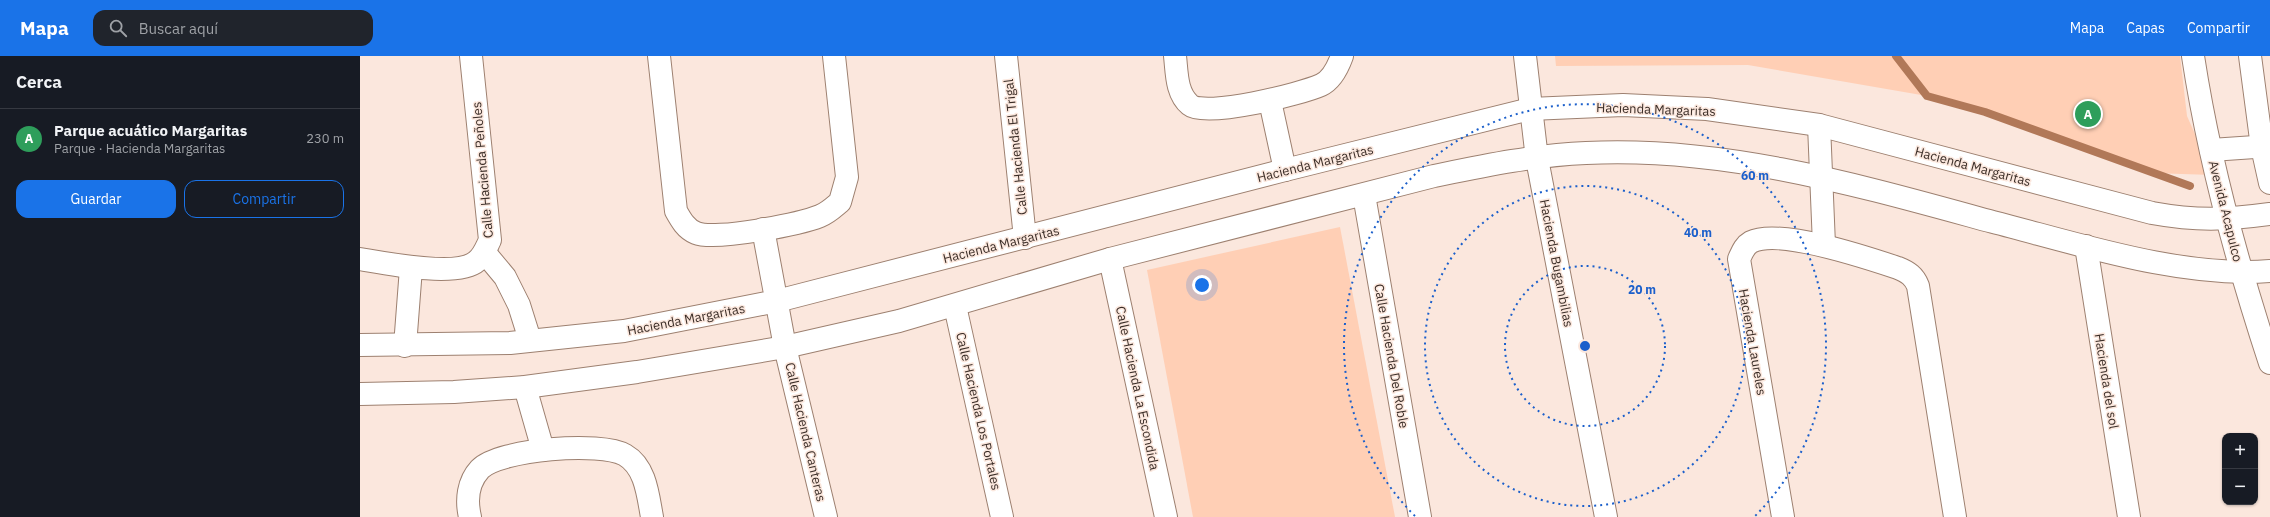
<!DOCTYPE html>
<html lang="es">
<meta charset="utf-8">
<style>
:root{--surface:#171b24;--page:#20242c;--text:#f1f3f6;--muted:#9ea1a6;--line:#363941;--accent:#1a73e8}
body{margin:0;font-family:"IBM Plex Sans",sans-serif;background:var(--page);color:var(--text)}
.controls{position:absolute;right:12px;bottom:12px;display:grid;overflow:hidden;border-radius:8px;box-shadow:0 1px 3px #0004}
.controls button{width:36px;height:36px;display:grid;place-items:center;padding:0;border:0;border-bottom:1px solid var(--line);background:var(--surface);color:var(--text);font:20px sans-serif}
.you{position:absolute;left:842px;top:229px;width:14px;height:14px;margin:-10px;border:3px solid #fff;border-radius:50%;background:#1a73e8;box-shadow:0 0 0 6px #1a73e833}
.badge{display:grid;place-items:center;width:26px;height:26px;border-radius:50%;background:var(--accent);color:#fff;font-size:13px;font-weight:700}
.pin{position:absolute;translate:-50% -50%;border:2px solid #fff;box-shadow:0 1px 4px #0006}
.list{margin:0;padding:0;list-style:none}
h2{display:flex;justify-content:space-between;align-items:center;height:52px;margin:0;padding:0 16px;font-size:17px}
h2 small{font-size:13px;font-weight:400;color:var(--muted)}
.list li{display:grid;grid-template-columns:26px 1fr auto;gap:12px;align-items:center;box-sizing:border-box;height:60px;padding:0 16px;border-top:1px solid var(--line)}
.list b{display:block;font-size:15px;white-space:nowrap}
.list p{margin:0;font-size:13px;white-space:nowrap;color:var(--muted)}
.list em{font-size:13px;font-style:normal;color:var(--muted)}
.actions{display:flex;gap:8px;padding:12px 16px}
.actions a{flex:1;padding:9px 0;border:1px solid var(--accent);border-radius:12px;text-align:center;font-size:14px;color:var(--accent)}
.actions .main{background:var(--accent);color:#fff}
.icon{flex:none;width:22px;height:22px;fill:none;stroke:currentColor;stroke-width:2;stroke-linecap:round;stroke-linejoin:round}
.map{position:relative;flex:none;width:1910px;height:461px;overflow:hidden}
header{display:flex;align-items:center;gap:24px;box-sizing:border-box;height:56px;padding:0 20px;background:var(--accent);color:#fff}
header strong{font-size:19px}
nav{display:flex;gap:22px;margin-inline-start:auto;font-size:14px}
.search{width:280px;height:36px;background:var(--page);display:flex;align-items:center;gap:10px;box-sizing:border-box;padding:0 14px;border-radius:12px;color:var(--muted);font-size:15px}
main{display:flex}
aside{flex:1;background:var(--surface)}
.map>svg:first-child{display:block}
.green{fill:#ffcfb5}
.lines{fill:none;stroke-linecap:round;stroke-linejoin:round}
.stream{stroke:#b17858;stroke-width:8}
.minor-casing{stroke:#9d8070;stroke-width:24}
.minor{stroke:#fff;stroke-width:22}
.ring{fill:none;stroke:#1b5fcb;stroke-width:2;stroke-dasharray:2 4}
.labels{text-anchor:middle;stroke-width:3;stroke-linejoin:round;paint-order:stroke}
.street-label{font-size:13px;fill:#3a2d27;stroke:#fbe7dd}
.centre{fill:#1b5fcb;stroke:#fbe7dd;stroke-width:2}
.ring-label{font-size:12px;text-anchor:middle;font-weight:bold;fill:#1b5fcb;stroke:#fbe7dd;stroke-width:3;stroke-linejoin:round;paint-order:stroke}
</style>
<header>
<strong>Mapa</strong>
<div class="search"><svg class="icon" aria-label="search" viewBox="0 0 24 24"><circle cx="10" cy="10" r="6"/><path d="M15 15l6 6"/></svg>Buscar aquí</div>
<nav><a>Mapa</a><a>Capas</a><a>Compartir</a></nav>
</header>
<main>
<aside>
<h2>Cerca<small></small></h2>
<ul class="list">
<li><span class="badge" style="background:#2e9e5b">A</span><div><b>Parque acuático Margaritas</b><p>Parque · Hacienda Margaritas</p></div><em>230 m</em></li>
</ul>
<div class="actions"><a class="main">Guardar</a><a>Compartir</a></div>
</aside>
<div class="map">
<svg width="1910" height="461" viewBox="0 0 1910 461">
<rect width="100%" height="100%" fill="#fbe7dd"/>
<g class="green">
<polygon points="1195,0 1820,0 1827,60 1853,119 1791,117 1625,56 1567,40 1388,9 1196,10"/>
<polygon points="980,171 1035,461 833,461 787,214"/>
</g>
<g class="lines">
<polyline class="stream" points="1536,0 1567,40 1625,56 1830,130"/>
<defs>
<g id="minor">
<path d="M299,0L316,155C321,164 326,173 336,177C355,185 440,168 460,160C468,157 474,151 480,146L487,121L474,0"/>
<polyline points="646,0 665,182"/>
<path d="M815,0C817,17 816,37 830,49C845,62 941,38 961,29C972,24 978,11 982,0"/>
<polyline points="1165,0 1177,103 1246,461"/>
<path d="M1833,0C1849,105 1877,207 1910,307"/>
<polyline points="1890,0 1902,91 1910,127"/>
<polyline points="910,45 925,114"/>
<polyline points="1459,69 1464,189"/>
<polyline points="1851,94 1910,90"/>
<polyline points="1004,139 1060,461"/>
<polyline points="403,173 425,291 466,461"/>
<polyline points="1726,190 1769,461"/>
<polyline points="125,197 145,221 159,249 170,284"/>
<path d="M0,203C24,207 98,222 117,205C124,199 126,192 130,184L111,0"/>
<polyline points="750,203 806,461"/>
<polyline points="595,250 642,461"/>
<path d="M0,289L150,287L264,275L417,245L925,114L1170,53L1263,49L1347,53L1459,69L1792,157C1836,165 1866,164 1910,158"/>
<polyline points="45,290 51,212"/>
<polyline points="165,331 183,394"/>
<path d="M0,338L94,336L165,331L277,316L425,291L539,265L750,203L1074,120C1123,110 1175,99 1226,97C1365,90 1501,130 1633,166C1719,188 1821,222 1910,215"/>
<path d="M110,461C106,444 108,426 120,413C140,393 241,385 265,399C286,411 288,440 292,461"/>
<path d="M1423,461L1379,203C1382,197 1384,190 1391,186C1419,172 1508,202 1538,212C1548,216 1554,220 1558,230L1595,461"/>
</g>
</defs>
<use href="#minor" class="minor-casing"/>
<use href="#minor" class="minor"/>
</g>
<g class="ring">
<circle cx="1225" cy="290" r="80"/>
<circle cx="1225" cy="290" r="160"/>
<path d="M1055 460A241 241 0 1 1 1395 460"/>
</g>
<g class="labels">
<g class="street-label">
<text transform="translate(1296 53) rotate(2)" y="5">Hacienda Margaritas</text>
<text transform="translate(655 91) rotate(-96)" y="5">Calle Hacienda El Trigal</text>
<text transform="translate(955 107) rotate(-14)" y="5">Hacienda Margaritas</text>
<text transform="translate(1613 110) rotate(15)" y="5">Hacienda Margaritas</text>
<text transform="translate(122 114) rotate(-95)" y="5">Calle Hacienda Peñoles</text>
<text transform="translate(1866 155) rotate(76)" y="5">Avenida Acapulco</text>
<text transform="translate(641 188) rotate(-14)" y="5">Hacienda Margaritas</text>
<text transform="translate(1197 207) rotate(79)" y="5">Hacienda Bugambilias</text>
<text transform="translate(326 263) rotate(-11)" y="5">Hacienda Margaritas</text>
<text transform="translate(1393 286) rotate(80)" y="5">Hacienda Laureles</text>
<text transform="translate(1032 300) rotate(80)" y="5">Calle Hacienda Del Roble</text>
<text transform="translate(1747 325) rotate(81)" y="5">Hacienda del sol</text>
<text transform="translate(778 332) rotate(78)" y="5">Calle Hacienda La Escondida</text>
<text transform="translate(619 355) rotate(77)" y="5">Calle Hacienda Los Portales</text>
<text transform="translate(446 376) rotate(77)" y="5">Calle Hacienda Canteras</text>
</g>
</g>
<circle cx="1225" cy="290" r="6" class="centre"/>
<g class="ring-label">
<text x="1395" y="124">60 m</text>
<text x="1338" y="181">40 m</text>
<text x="1282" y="238">20 m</text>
</g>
</svg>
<div class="controls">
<button>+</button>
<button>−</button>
</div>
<div class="you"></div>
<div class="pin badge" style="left:1728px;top:58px;background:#2e9e5b">A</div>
</div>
</main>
